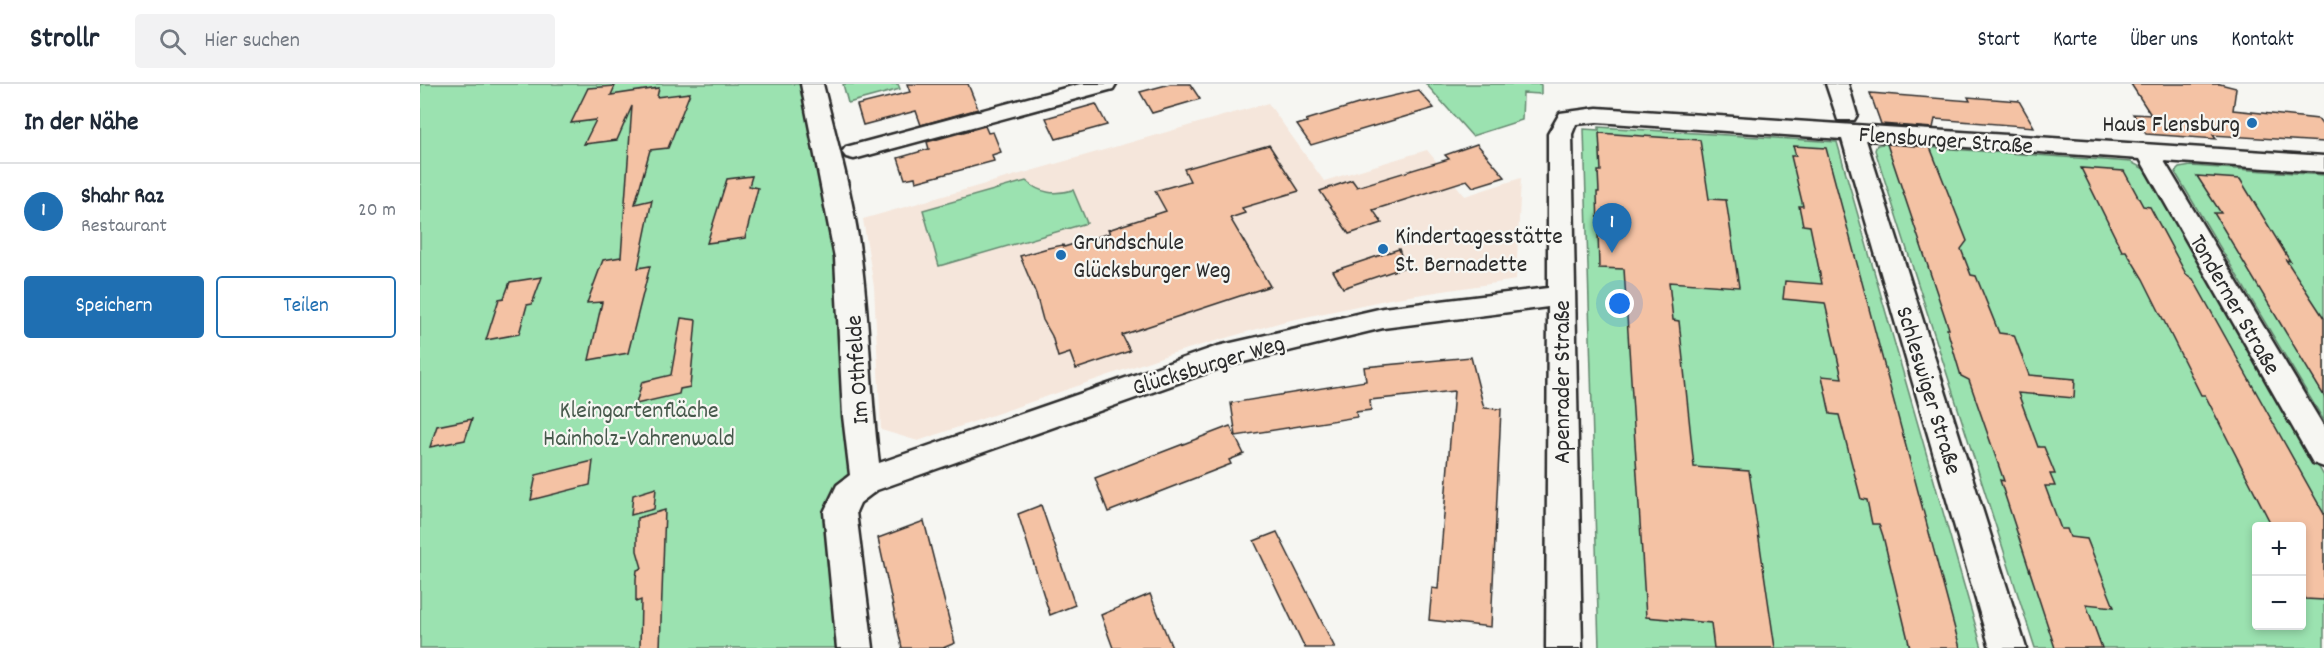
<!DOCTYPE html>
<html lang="de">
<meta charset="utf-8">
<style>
:root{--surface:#fff;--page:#f2f2f3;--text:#1f2937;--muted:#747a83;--line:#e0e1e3;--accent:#1f6fb2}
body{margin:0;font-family:Dekko,sans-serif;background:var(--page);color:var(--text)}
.controls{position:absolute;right:18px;bottom:18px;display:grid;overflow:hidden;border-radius:6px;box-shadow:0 3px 9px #0003}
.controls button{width:54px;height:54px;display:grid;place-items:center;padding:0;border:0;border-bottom:2px solid var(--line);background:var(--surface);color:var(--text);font:30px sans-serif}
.you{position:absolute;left:1200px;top:220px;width:21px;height:21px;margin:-15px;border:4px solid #fff;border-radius:50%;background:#1a73e8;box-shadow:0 0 0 9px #1a73e833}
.badge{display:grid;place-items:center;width:39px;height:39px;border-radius:50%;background:var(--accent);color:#fff;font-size:20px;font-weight:700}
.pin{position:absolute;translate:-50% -50px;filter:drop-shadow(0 2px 3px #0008)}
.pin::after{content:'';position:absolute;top:32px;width:21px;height:18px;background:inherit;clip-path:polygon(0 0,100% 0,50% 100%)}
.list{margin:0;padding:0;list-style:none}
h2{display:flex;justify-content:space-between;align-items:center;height:78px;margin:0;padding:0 24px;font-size:26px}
h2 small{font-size:20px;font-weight:400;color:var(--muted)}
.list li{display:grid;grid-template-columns:39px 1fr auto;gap:18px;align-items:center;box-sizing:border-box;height:96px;padding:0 24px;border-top:2px solid var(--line)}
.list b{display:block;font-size:22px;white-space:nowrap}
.list p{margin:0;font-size:20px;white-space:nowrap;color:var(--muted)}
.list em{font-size:20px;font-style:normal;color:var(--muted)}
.actions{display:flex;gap:12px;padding:18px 24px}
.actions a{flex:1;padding:14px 0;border:2px solid var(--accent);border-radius:6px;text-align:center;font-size:21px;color:var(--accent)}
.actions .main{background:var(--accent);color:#fff}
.icon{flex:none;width:33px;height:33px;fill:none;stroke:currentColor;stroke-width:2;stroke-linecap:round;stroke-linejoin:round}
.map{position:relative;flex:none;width:1904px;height:564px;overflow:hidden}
header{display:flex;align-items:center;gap:36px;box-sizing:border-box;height:84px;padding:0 30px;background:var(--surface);border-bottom:2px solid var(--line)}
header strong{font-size:28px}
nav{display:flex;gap:33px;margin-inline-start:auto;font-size:21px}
.search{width:420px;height:54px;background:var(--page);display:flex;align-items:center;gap:15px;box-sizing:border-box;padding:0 21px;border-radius:6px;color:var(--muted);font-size:22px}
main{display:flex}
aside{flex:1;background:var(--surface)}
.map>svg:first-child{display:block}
.built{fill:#f5e6db}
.green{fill:#9be2b0;stroke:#63866e;stroke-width:1.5;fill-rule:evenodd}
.building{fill:#f4c2a4;stroke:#2b2b2b;stroke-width:1.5}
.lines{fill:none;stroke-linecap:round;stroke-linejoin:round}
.minor-casing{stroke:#2b2b2b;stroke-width:5}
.minor{fill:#f6f6f2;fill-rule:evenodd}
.poi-dot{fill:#1f6fb2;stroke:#f6f6f2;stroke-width:2}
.labels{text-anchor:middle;stroke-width:4.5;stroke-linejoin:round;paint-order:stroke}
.poi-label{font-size:24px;fill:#2b2b2b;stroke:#f6f6f2;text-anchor:start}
.street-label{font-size:24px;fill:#2b2b2b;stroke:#f6f6f2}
.park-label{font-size:24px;fill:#47594c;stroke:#f6f6f2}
</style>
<header>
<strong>Strollr</strong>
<div class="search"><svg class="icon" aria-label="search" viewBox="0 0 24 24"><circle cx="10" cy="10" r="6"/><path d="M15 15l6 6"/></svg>Hier suchen</div>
<nav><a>Start</a><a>Karte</a><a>Über uns</a><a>Kontakt</a></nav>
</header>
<main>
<aside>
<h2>In der Nähe<small></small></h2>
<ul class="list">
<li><span class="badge">1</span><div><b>Shahr Raz</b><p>Restaurant</p></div><em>20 m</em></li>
</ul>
<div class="actions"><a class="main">Speichern</a><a>Teilen</a></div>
</aside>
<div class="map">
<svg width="1904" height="564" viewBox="0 0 1904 564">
<rect width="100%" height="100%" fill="#f6f6f2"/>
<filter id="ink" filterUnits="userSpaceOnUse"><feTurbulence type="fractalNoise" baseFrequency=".0167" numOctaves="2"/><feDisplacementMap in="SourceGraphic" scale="12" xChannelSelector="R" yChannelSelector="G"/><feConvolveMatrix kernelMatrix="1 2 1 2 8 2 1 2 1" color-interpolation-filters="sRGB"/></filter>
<g filter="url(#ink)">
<polygon class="built" points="848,19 904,97 1007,66 1045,112 1101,94 1096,196 970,215 862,238 750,270 498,357 461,346 454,203 443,135"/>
<g class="green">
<polygon points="0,0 392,0 438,332 428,410 435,564 0,564"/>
<polygon points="423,0 478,0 480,5 428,19"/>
<polygon points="1006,0 1120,0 1121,1 1121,10 1103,9 1102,36 1052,52"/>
<polygon points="1179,43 1417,58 1562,564 1179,564 1164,45 1179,46"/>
<path d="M1462,60L1711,78L1728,87L1904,392V564H1615L1455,66L1457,61ZM1836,442H1882V542H1836Z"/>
<polygon points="1771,82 1904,91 1904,337 1755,88 1759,84"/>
<path d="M606,97C621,110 635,111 653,106L667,139L519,182L503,126Z"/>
</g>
<g class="building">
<polygon points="487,0 548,0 558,25 501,41 496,27 443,41 437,21 490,8"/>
<polygon points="750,0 770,0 780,15 732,29 720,8"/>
<polygon points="1711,0 1800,0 1816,4 1813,26 1898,35 1904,43 1904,58 1793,51 1796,55 1726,50 1713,30 1731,31"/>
<polygon points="195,2 191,11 239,4 237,13 270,9 248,64 230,66 215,120 232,116 218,184 230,182 208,269 169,276 182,218 167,219 183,176 201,173 212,22 197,56 164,60 176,36 151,39 168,4"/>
<polygon points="998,6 1014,24 891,61 877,41 887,38 886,36 938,20"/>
<polygon points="1450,9 1550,17 1548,13 1599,17 1614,43 1515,35 1513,44 1461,40"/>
<polygon points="676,20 687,41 636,55 626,34"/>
<polygon points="565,42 568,49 573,48 581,68 572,71 574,77 496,98 495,93 485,95 478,74 509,65 507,58"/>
<polygon points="1179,49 1280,56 1289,115 1306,116 1319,203 1249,198 1253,236 1259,237 1274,383 1329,387 1355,564 1294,564 1291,539 1226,533 1204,185 1179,184 1177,108 1179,108 1178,87 1181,87"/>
<polygon points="1057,60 1085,93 1053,103 1047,96 953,126 962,139 929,150 900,107 932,96 937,103 1029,75 1025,71"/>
<polygon points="1467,60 1510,63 1547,157 1541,165 1551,191 1556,192 1579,249 1594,251 1609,291 1655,295 1654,314 1598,309 1618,363 1624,363 1635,390 1630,390 1635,402 1625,402 1641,445 1647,445 1650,453 1667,455 1694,523 1666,520 1682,564 1635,564 1580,396 1584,397 1549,296 1541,292 1527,245 1529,245"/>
<polygon points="849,61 879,107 822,124 825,129 810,134 850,202 702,251 710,267 656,285 650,269 638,273 632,252 623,236 616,210 600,172 628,164 643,161 644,163 690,149 688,146 700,142 746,127 735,107 770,97 764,85"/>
<polygon points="1373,62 1406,64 1540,564 1490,564 1463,452 1459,440 1452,440 1447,416 1441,415 1419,331 1410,330 1402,292 1422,294 1405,219 1363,215 1365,197 1402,200 1390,142 1383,141 1379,122 1383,122 1371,72 1376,72"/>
<polygon points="1661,84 1704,87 1723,122 1730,123 1766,190 1773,195 1904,430 1904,516 1885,515 1881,508 1881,442 1852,442 1785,311 1781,311 1723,195 1706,167 1702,167"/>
<polygon points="332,92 329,102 338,104 325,154 287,159 307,95"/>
<polygon points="1777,92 1820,95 1870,177 1866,176 1904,234 1904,312 1794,129 1801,129"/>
<polygon points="979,165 985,183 923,204 913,187"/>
<polygon points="122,193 112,220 107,221 99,250 66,256 79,215 84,214 90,198"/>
<polygon points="261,234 276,236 270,303 260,305 259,310 216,320 222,298 251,291"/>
<polygon points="1051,273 1064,324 1081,325 1071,543 1009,536 1012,504 1018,505 1034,307 950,316 951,326 936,328 937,333 816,352 811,319 946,297 944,283"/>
<polygon points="52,335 45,356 10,363 17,342"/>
<polygon points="810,342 824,370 809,376 811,380 688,428 675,394"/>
<polygon points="173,377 170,401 111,416 116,391"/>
<polygon points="236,404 234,425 211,431 213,411"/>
<polygon points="621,421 655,521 630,531 598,430"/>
<polygon points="245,426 240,564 220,564 221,516 216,518 216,495 217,486 222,484 217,467 217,434"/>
<polygon points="504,437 535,559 523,564 482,564 458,454"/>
<polygon points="857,448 915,564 885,564 834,457"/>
<polygon points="730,510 752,564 693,564 681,531"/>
</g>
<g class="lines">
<defs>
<g id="minor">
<path d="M381,0H403C417,58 434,116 441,174C450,242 450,311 459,379L798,262L963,224L1128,204V50L1140,29L1177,24L1904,72V88L1744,77L1904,343V383L1893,379L1720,75L1446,56L1606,564H1570L1422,55L1177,38L1156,40L1152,50L1162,564H1126L1128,223L963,244L803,283L457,406L440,419L436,428L453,564H417L404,428L417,401L430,391L423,332L415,174Z"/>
<polygon points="660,0 696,0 693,5 434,75 426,73 422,68 426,63"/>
<polygon points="1406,0 1428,0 1437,31 1434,36 1418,36"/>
</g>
</defs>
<use href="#minor" class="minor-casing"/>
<use href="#minor" class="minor"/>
</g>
</g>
<g class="poi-dot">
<circle cx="1832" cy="39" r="6"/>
<circle cx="963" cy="165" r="6"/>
<circle cx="641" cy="171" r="6"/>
</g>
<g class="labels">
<g class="poi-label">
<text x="1820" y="47" text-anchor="end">Haus Flensburg</text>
<text x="975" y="159">Kindertagesstätte<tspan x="975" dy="28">St. Bernadette</tspan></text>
<text x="653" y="165">Grundschule<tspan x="653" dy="28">Glücksburger Weg</tspan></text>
</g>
<g class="street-label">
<text transform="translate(1526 55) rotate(4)" y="8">Flensburger Straße</text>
<text transform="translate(1816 220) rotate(60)" y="8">Tonderner Straße</text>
<text transform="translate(788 280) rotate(-17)" y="8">Glücksburger Weg</text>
<text transform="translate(436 286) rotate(-94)" y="8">Im Othfelde</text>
<text transform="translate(1141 298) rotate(-90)" y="8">Apenrader Straße</text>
<text transform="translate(1510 306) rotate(73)" y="8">Schleswiger Straße</text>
</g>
<g class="park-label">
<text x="219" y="333">Kleingartenfläche<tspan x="219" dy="28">Hainholz-Vahrenwald</tspan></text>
</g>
</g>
</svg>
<div class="controls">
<button>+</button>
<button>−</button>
</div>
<div class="you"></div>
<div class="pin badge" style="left:1192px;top:169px">1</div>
</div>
</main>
